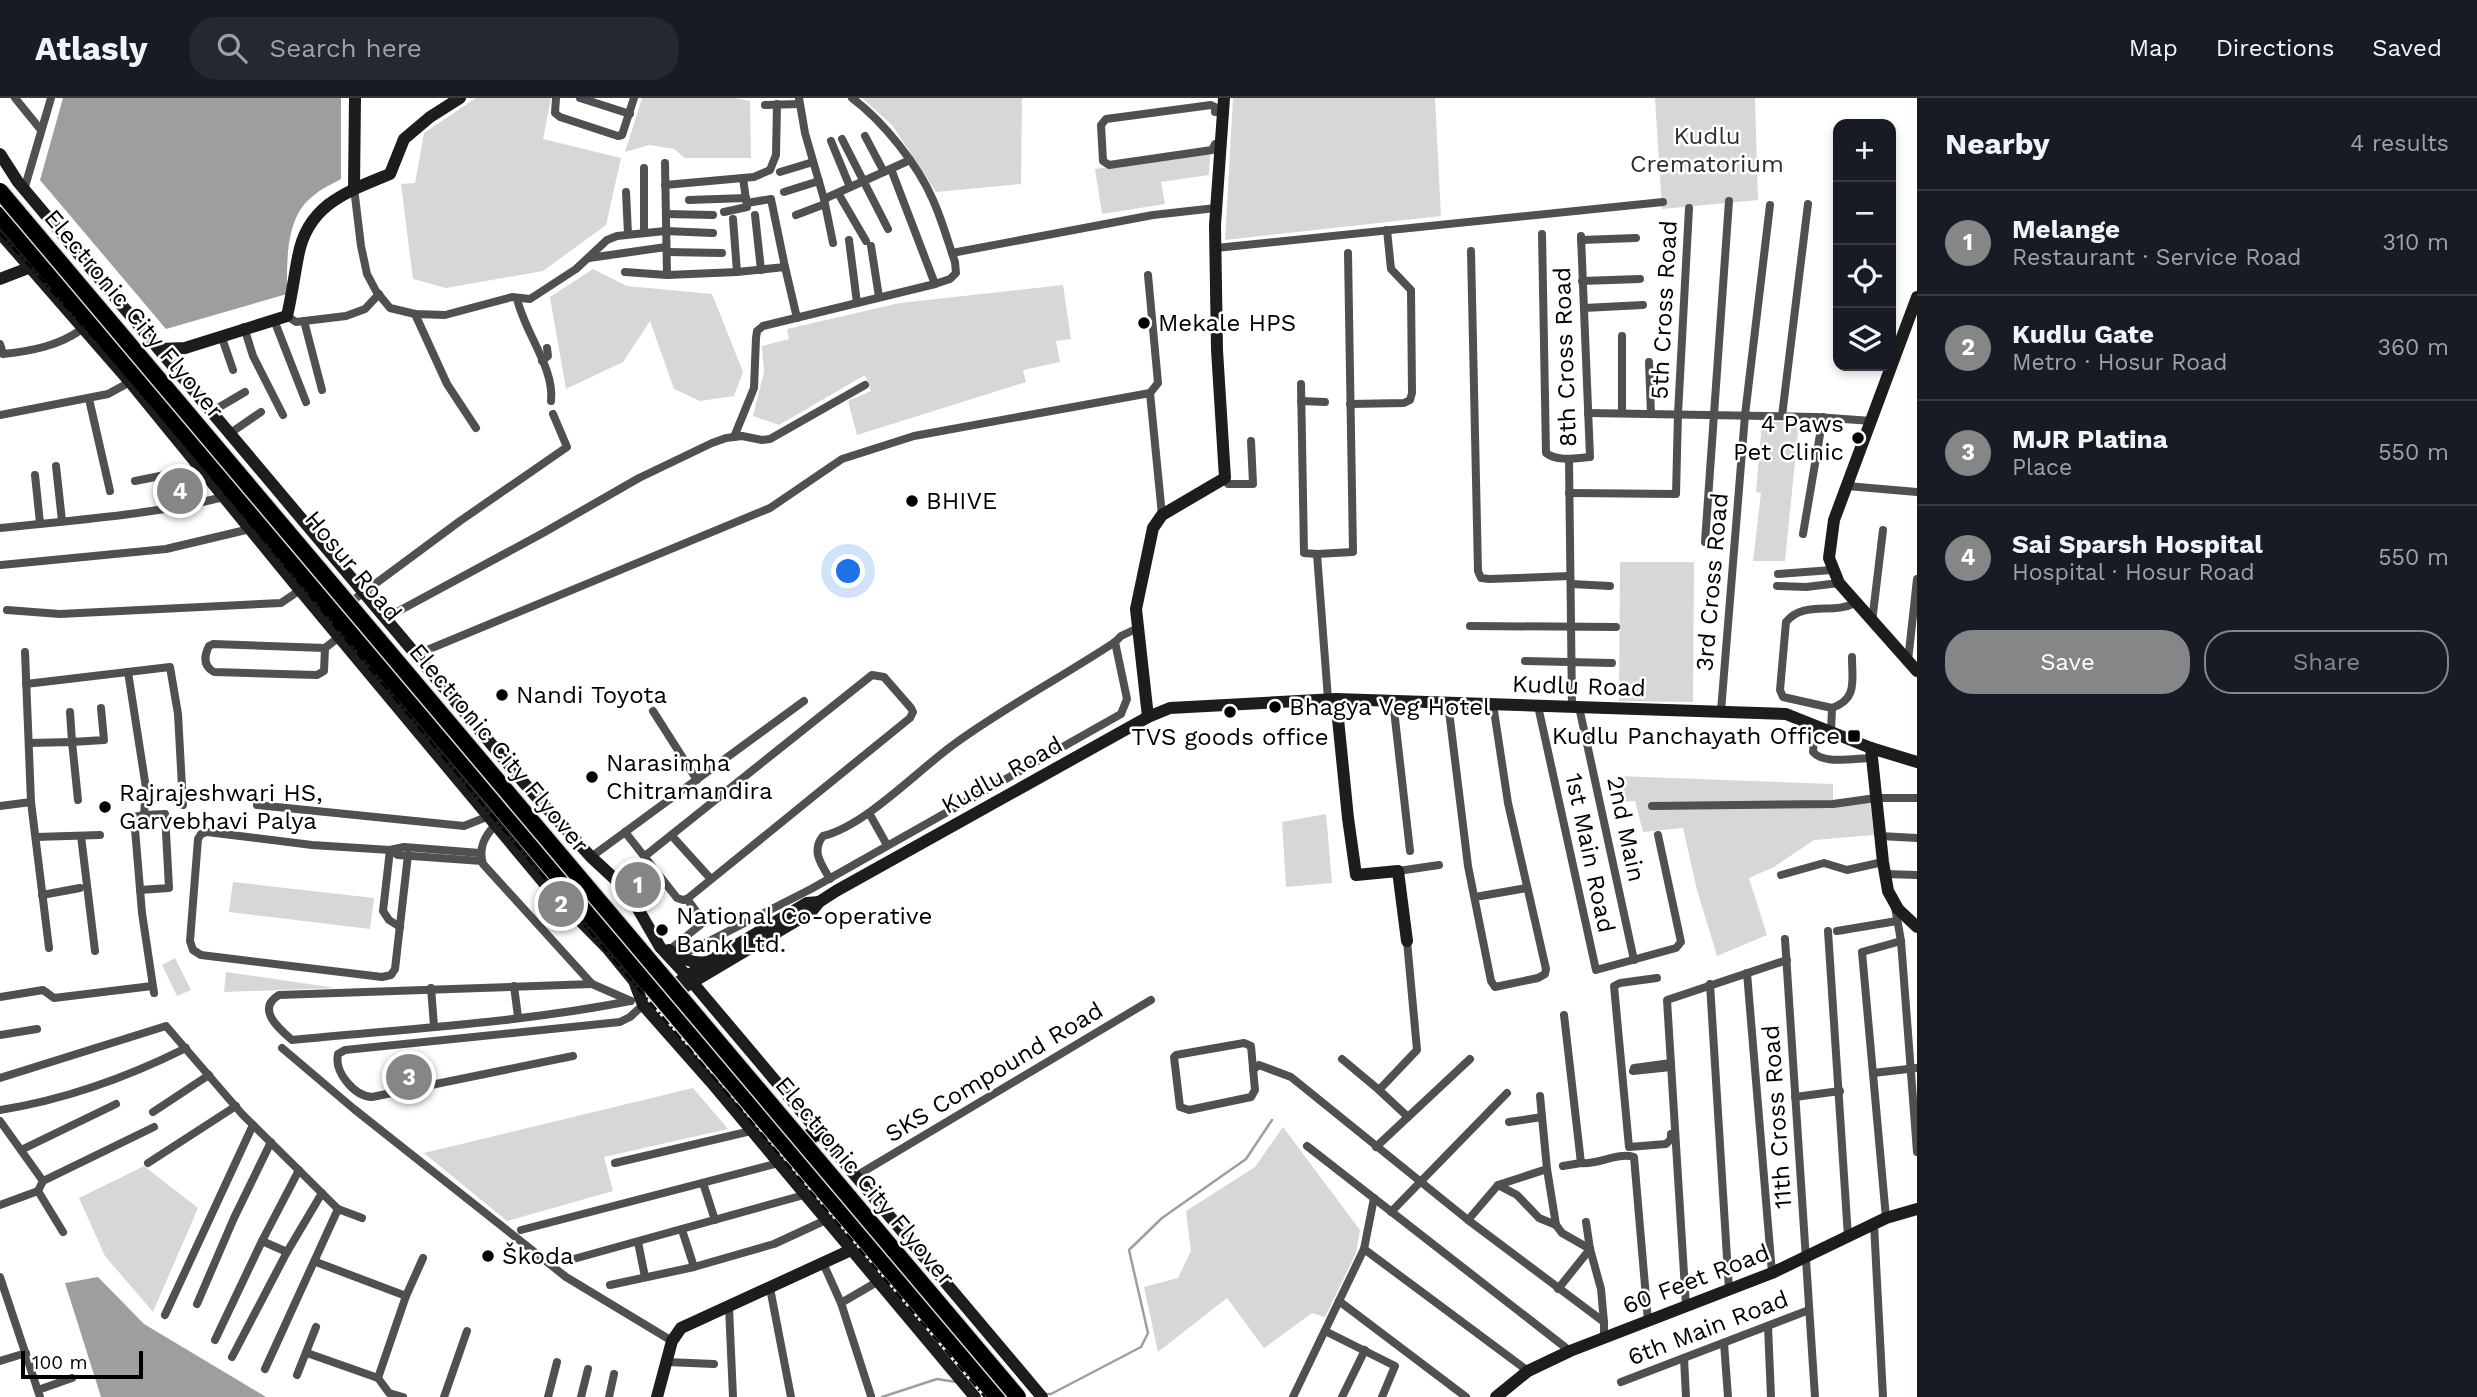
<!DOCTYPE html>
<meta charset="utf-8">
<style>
:root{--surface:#171b24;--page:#242831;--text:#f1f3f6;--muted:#9ea1a6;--line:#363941;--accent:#858687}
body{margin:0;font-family:"Work Sans",sans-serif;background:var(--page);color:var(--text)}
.controls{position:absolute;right:21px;top:21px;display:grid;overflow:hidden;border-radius:14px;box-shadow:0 4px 10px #0003}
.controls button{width:63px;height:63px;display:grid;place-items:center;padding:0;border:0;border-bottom:2px solid var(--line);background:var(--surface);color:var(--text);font:35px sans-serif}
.scale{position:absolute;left:21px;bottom:18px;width:122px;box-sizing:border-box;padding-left:7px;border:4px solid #000;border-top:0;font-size:19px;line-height:24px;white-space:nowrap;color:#000;-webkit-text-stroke:5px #fff;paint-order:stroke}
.you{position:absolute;left:849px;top:474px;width:24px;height:24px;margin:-18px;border:5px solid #fff;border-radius:50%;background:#1a73e8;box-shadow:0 0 0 10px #1a73e833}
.badge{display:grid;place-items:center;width:46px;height:46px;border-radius:50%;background:var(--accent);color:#fff;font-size:23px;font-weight:700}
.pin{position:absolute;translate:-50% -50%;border:4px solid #fff;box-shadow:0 2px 7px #0006}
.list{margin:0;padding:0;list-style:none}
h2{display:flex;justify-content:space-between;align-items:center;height:91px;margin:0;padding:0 28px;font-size:30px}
h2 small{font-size:23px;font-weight:400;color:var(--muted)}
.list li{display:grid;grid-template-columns:46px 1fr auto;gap:21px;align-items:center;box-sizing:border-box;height:105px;padding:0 28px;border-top:2px solid var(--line)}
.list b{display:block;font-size:26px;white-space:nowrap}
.list p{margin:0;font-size:23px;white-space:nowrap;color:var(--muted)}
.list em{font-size:23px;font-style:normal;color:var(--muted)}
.actions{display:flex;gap:14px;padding:21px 28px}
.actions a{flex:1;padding:16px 0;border:2px solid var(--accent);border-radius:28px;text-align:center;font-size:24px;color:var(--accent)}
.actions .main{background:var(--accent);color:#fff}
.icon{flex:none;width:38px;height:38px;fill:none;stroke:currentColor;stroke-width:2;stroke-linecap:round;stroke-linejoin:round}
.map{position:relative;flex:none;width:1917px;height:1299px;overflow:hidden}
header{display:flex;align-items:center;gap:42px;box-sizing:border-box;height:98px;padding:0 35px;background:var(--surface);border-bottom:2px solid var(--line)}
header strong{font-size:33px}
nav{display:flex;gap:38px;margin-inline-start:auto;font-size:24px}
.search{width:490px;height:63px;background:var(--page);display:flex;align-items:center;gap:18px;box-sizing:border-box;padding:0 24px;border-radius:28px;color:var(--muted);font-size:26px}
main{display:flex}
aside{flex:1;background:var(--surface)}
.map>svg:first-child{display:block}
.green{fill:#d7d7d7}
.water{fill:#9e9e9e}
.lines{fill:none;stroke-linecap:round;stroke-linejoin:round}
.stream{stroke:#9e9e9e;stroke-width:2.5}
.highway-casing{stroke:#dbdbdb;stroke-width:19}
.street{stroke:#505050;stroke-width:8}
.secondary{stroke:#1d1d1d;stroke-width:12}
.highway{stroke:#000;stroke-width:16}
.rail{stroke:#000;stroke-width:2.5;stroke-dasharray:10 3.5 2 3.5;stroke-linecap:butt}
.highway-bridge-casing{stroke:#dbdbdb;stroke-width:19;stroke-linecap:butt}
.highway-bridge{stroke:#000;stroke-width:16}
.poi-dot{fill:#000;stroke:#fff;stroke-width:2.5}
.labels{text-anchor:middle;stroke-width:5;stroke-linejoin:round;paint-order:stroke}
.park-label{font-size:24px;fill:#2e2e2e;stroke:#fff}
.street-label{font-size:24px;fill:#000;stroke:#fff}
.poi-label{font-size:24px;fill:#000;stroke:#fff;text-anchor:start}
</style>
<header>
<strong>Atlasly</strong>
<div class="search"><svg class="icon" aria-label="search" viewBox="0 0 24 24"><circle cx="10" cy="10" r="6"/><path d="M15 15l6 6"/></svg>Search here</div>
<nav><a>Map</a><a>Directions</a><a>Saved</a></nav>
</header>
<main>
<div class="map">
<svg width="1917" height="1299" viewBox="0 0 1917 1299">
<rect width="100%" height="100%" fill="#fff"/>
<g class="green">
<polygon points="476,0 551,0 543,41 621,60 606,127 543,173 446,190 413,181 401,86 415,85 424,35"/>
<polygon points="642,0 734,0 750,3 751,60 685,60 674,51 649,47 625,54"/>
<polygon points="862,0 1022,0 1021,86 936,94 892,27"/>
<polygon points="1233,0 1435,0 1441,118 1225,142"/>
<polygon points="1655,0 1755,0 1758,102 1662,111"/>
<polygon points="1210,56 1209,77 1161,84 1165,106 1102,116 1095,71"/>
<polygon points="593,171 627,188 712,196 743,274 734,298 700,303 674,291 650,223 623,264 566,291 550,199"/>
<polygon points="1063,187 1071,241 1056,243 1060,264 1023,272 1026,284 857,337 848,303 871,293 865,277 779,327 753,318 764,274 762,248 789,241 787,231 900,205"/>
<polygon points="1762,324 1799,324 1785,463 1753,463 1761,395 1756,394"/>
<polygon points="1620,464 1694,464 1693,604 1619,603"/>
<polygon points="1617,678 1833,686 1833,702 1870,703 1874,737 1814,742 1774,769 1749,780 1767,837 1717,858 1697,792 1683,730 1643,734 1635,703 1623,704"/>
<polygon points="1326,716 1332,785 1286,789 1282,724"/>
<polygon points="233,784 374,800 370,831 229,814"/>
<polygon points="175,860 191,892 177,898 162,867"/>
<polygon points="226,874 336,890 224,894"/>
<polygon points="693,990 728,1031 604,1059 613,1093 507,1123 424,1055"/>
<polygon points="1283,1029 1360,1132 1356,1155 1325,1219 1312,1215 1264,1250 1227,1200 1158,1254 1144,1189 1178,1180 1191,1153 1186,1113 1255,1069"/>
<polygon points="144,1068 198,1110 153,1214 105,1158 79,1100"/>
</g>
<g class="water">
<path d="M63,0H341V81C332,86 321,91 313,98C285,119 287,164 287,196L166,231L40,82Z"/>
<polygon points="98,1179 144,1226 266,1299 101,1299 65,1185"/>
</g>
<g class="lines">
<g class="stream">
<polyline points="1046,1296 1051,1296 1141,1249 1148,1235 1129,1152 1162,1120 1246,1061 1272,1022"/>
<polyline points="882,1299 937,1281 956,1284"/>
</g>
<defs>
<g id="highway">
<polyline points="0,117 997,1299"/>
<polyline points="806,1042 817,1033"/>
</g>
</defs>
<use href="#highway" class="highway-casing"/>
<g class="street">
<polyline points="15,0 41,32"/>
<polyline points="556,0 555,15 560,19 618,38 622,37 634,0"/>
<polyline points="580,0 630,16"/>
<polyline points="799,0 805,35 824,101 833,145"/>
<polyline points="765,7 799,6"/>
<polyline points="865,38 884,74"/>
<polyline points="842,41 888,131"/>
<polyline points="831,43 850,89"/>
<polyline points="1218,45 1215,46 1212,52 1109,67 1103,63 1101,27 1106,21 1211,7 1215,9 1215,14 1223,14"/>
<polyline points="665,65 667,177 737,174 785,169 797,220"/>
<polyline points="891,71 935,186"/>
<polyline points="780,74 813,64"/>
<polyline points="665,87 754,79 770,72 776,57 777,6"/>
<polyline points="354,90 361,148 367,176 376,193 390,210 415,216 445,217 512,199 530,201 576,171 607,142 617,138 665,133 713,135"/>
<polyline points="24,92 51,0"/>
<polyline points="626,94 628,136"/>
<polyline points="784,94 819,83"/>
<polyline points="838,95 866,143"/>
<polyline points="824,101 910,62"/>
<polyline points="689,102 746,100"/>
<polyline points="747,105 771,101 785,169"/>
<polyline points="724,114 747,109 743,80"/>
<polyline points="666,116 713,117"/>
<polyline points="755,117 761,172"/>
<polyline points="796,117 825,106"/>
<polyline points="733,121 737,174"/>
<polyline points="644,134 644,70"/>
<path d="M1542,136L1546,355C1558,364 1576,360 1590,359L1581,138"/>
<polyline points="849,142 857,205"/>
<polyline points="1581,142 1636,140"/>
<polyline points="871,148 879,199"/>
<polyline points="1216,150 1663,104"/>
<polyline points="1471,153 1478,473 1481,480 1489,481 1570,478"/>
<polyline points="667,154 722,155"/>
<polyline points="952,155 1153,117 1216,110"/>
<polyline points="589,160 666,149"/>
<polyline points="625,174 667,177"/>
<polyline points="1148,177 1158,285 1150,295"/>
<polyline points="1582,183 1640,181"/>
<path d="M517,200C523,232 555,270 551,303"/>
<polyline points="1584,210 1643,207"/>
<polyline points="415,216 447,286 476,330"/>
<polyline points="287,218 296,224 346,218 365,211 379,196"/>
<polyline points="274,222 306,304"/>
<polyline points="304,223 322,292"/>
<polyline points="244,229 253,258 283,317"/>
<polyline points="221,237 233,272"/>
<path d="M0,246L3,256C31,253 59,248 82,231"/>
<polyline points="542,263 548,258 547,250"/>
<polyline points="1649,264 1651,316"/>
<polyline points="1301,286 1304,455 1317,456 1328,601"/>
<polyline points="89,301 110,393"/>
<polyline points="1301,303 1325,304"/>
<polyline points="1350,306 1404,305 1410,302 1412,295 1411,192 1391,171 1387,132"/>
<polyline points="211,314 245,294"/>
<polyline points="1588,315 1816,319 1872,323"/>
<polyline points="1622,315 1622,238"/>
<polyline points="0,317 108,296 130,284"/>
<polyline points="1782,318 1808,106"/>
<polyline points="229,336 261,314"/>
<path d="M734,339L754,290L756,240L757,233L763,228L935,186L950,181L956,175L955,164C948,144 942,122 933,102C918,67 883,23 852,0"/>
<polyline points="1569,361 1572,609"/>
<polyline points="56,368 62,423"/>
<polyline points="35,377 40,425"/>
<polyline points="1225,380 1228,386 1253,386 1251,343"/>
<polyline points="135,383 200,370"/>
<polyline points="1847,388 1917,394"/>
<polyline points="1569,395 1676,396 1678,316 1689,110"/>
<path d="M0,430C75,422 151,417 224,399"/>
<polyline points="1803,436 1823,319"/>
<polyline points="1705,444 1729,103"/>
<polyline points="1317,456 1353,454 1348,155"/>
<polyline points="1,467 166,451 250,431"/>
<polyline points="1778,476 1832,472"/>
<polyline points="1571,486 1610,488"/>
<polyline points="1777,488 1806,489 1839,485"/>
<polyline points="352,503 460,423 567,349 553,316"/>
<polyline points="7,512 60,516 281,505 303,490"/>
<polyline points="384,521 543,435 639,380 712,345 726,340 742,338 762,342 770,341 865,287"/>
<polyline points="1872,524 1883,432"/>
<polyline points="1470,528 1616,529"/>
<path d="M325,550L324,573L317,577L214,574C203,568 204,558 209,548L213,546L325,550L339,539"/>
<polyline points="25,554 31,704 49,850"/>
<polyline points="415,557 770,410 842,361 914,338 1150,295 1162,417"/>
<polyline points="1525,563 1612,565"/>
<polyline points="1908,563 1917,481"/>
<polyline points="128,574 146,690 144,717 134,719 142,815 154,895"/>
<polyline points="26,586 170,569 178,616 183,707"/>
<polyline points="1393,603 1410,753"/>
<polyline points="1448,605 1468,768 1491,883 1495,889 1538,880 1545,876 1546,871 1508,705 1493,606"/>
<polyline points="1538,608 1596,872 1676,850 1681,844 1658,737"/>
<polyline points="1579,609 1634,862"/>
<path d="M1832,610C1858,601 1852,582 1852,559"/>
<polyline points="653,613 697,682"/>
<polyline points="1721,613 1745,317 1770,107"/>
<polyline points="70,614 72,644 104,642 101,610"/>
<path d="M1815,627L1813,654C1824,667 1856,660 1872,660"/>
<path d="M1831,634L1832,610L1783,599L1780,592L1786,524C1804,502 1833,517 1855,505"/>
<polyline points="29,645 72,644 78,702"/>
<polyline points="257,707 464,728 489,718"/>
<polyline points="0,708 31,704"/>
<polyline points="1652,708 1833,706 1876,700 1917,700"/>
<polyline points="869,715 887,747"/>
<path d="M496,726C485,738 478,749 483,766L592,886L631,903"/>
<polyline points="625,734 677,800 683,802 687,801"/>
<polyline points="81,738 95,853"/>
<polyline points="672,738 710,780"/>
<polyline points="1880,738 1917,740"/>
<polyline points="36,739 100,737"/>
<polyline points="390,752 398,757 482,763"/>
<polyline points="390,752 383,813 389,822 400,829"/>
<polyline points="408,757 395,871 391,877 382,879 201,857 193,852 190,843 198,741 201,736 207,734 312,747 390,752 404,749 480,755"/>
<polyline points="645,758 872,577 884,579 911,610 913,614 910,620 687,801"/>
<polyline points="591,759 804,603"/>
<polyline points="1398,773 1439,767"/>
<polyline points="1885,776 1917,777"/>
<polyline points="1781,777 1824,765 1847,772 1883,764"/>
<path d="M830,781C821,766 811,753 823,738C865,728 917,673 953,647C1005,609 1062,579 1115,544L1121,538L1138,530"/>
<polyline points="140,792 169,790 165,716 144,717"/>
<polyline points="42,797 80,790"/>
<polyline points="1475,799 1527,790"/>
<polyline points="1895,809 1901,843 1917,1054"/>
<polyline points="1828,833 1848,1139"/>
<polyline points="1837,833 1897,823"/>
<polyline points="1785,841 1815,1299"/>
<polyline points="669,852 704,824 687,801"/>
<polyline points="678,859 811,791 1121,616 1127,601 1115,544"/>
<polyline points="1747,875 1772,1175"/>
<polyline points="1657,880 1620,885 1614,888 1629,1049 1666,1046 1671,1041 1671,1036"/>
<path d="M592,886L279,897C256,911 278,930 292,942C404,931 519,925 630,903"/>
<polyline points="1710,886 1729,1192"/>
<polyline points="514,888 518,919"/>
<polyline points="431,890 434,928"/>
<polyline points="0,899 43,892 54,900 152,888"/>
<path d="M1564,917L1581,1065C1598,1067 1617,1054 1634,1059L1648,1223"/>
<polyline points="0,937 37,931"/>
<polygon points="1244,945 1251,948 1255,992 1251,999 1189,1012 1180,1009 1174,959 1176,957"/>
<polyline points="282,950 354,1011 566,1179 672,1243"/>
<path d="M573,958L372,999C354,998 334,974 338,956L345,952L620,924L630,919L643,907"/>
<polyline points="1342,961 1379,992"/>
<polyline points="1671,965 1634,970 1633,973 1671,969"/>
<polyline points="1253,972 1259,967 1291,979 1468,1122 1604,1224 1604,1240"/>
<polyline points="1873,975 1917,970"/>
<polyline points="0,980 166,928 242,1016 338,1111 362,1120"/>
<polyline points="1540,998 1547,1071 1556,1127"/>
<polyline points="1795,999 1840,993"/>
<path d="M0,1012C63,1002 128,979 186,950"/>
<polyline points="153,1014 209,977"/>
<polyline points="1408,1019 1470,961"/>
<polyline points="0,1023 43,1083 38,1093 0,1107"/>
<polyline points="1509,1024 1542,1019"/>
<polyline points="1307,1048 1570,1253"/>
<polyline points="1376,1049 1408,1019 1379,992 1417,952 1407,843"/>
<polyline points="21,1052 116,1006"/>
<polyline points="148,1065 236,1008"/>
<polyline points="615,1065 751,1033"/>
<polyline points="1563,1068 1581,1065"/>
<polyline points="856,1078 1151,902"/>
<polyline points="43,1083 154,1029"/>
<polyline points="703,1085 715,1122"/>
<polyline points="1498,1087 1547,1071"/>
<polyline points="38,1093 63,1134"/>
<polyline points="1391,1114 1507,995"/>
<polyline points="1886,1120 1862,854 1901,843"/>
<polyline points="1468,1122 1498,1087 1517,1097 1539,1120 1556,1127 1562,1135 1590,1151"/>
<polyline points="1586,1124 1590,1151 1601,1191 1604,1224"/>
<polyline points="1874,1126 1883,1299"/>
<polyline points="521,1132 779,1065"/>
<polyline points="682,1132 694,1169"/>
<polyline points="262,1143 287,1154"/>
<polyline points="638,1144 645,1179"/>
<polyline points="1364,1151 1528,1273"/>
<polyline points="570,1162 804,1097"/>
<polyline points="316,1164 406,1198 378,1280"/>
<polyline points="823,1165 841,1205"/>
<polyline points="0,1179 40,1299"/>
<polyline points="610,1187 694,1169 774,1146 826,1122"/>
<polyline points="770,1190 791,1299"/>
<polyline points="1558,1191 1590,1151"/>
<polyline points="406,1198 423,1160"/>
<polyline points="1339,1203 1466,1299"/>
<polyline points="197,1206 234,1120 271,1044"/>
<polyline points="1686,1208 1667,902 1787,862"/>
<polyline points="729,1209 733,1299"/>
<polyline points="165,1217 253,1027"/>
<polyline points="1768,1228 1771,1299"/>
<polyline points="1325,1233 1395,1268 1382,1299"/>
<polyline points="215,1242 262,1143 299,1072"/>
<polyline points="1724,1245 1728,1299"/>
<polyline points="307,1255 378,1280 389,1295 403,1299"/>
<polyline points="232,1259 287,1154 322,1095"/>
<polyline points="1684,1260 1686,1299"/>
<polyline points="0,1263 26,1255"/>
<polyline points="667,1264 714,1266"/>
<polyline points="265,1271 338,1111"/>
<polyline points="297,1277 316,1229"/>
<polyline points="1621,1284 1809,1212"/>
<polyline points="38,1292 72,1280"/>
<polyline points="871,1298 841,1205 877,1184"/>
<polyline points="444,1299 467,1233"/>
<polyline points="548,1299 557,1264"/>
<polyline points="581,1299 588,1271"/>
<polyline points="609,1299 614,1276"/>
<polyline points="1293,1299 1364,1151 1374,1100"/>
<polyline points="1342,1299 1365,1252"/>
</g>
<g class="secondary">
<polyline points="0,56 18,84 524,685 591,759 617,783 634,804 660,849 687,878 1042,1299"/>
<polyline points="354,90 355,0"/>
<polyline points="0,135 130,284 294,485 549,791 607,850 634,883 643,907 711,984 975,1299"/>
<polyline points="0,181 31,169"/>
<polyline points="1917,199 1834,422 1829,460 1839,485 1917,573"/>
<path d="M160,251L185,250L287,218C292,197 294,179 298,159C307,107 346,94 390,76L404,41L430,19L460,0"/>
<polyline points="1336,601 1348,720 1356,777 1398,773 1407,843"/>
<polyline points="1148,619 1136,511 1153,430 1162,417 1225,380 1217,252 1215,127 1224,0"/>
<polyline points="1871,650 1883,764 1888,793 1898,811 1917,829"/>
<path d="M669,852C681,861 693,866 707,864"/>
<polyline points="686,888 811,814 819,804 836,793 1148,619 1170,610 1336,601 1786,616 1871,650 1917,664"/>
<polyline points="665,893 710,863 807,805 819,804"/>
<polyline points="657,1299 672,1243 681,1230 851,1152"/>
<polyline points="1496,1299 1528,1273 1570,1253 1772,1175 1886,1120 1917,1111"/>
</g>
<use href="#highway" class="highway"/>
<polyline class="rail" points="0,135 128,278 502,730 985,1299"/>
<defs>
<polyline id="highway-bridge" points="0,93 1018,1299"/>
</defs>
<use href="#highway-bridge" class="highway-bridge-casing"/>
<use href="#highway-bridge" class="highway-bridge"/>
</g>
<g class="poi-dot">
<circle cx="1144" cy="225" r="7"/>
<circle cx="1858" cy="340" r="7"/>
<circle cx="912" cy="403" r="7"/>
<circle cx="502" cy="597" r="7"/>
<circle cx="1275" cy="609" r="7"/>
<circle cx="1230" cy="614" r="7"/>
<rect x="1847" y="631" width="14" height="14" rx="3.5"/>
<circle cx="592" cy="679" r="7"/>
<circle cx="105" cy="709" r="7"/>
<circle cx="662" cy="832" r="7"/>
<circle cx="488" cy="1158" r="7"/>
</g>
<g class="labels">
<g class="park-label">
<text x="1707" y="46">Kudlu<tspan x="1707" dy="28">Crematorium</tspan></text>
</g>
<g class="street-label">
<text transform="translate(1664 212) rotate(-87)" y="8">5th Cross Road</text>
<text transform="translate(134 216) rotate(50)" y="8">Electronic City Flyover</text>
<text transform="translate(1565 259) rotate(-92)" y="8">8th Cross Road</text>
<text transform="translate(353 468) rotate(50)" y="8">Hosur Road</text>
<text transform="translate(1712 484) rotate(-85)" y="8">3rd Cross Road</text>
<text transform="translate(1579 588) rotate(2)" y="8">Kudlu Road</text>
<text transform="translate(499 650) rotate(50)" y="8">Electronic City Flyover</text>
<text transform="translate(1002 677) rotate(-29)" y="8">Kudlu Road</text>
<text transform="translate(1626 731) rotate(78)" y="8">2nd Main</text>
<text transform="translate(1590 755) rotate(78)" y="8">1st Main Road</text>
<text transform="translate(994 974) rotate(-31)" y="8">SKS Compound Road</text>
<text transform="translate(1777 1019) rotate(-94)" y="8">11th Cross Road</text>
<text transform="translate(865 1083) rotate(50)" y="8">Electronic City Flyover</text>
<text transform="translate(1696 1181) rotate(-21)" y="8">60 Feet Road</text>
<text transform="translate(1708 1230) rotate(-21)" y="8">6th Main Road</text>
</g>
<g class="poi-label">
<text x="1158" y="233">Mekale HPS</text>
<text x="1844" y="334" text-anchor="end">4 Paws<tspan x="1844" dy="28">Pet Clinic</tspan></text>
<text x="926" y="411">BHIVE</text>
<text x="516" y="605">Nandi Toyota</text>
<text x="1289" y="617">Bhagya Veg Hotel</text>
<text x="1840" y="646" text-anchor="end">Kudlu Panchayath Office</text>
<text x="1230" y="647" text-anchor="middle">TVS goods office</text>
<text x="606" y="673">Narasimha<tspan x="606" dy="28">Chitramandira</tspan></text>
<text x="119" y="703">Rajrajeshwari HS,<tspan x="119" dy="28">Garvebhavi Palya</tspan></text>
<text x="676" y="826">National Co-operative<tspan x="676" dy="28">Bank Ltd.</tspan></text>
<text x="502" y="1166">Škoda</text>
</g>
</g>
</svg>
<div class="controls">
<button>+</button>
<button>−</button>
<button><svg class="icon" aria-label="locate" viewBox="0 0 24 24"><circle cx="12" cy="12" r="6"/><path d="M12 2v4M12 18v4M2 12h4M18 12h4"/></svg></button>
<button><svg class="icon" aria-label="layers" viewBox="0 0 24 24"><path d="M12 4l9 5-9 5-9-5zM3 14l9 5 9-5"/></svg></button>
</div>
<div class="scale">100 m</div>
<div class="you"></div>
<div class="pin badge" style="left:638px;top:787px">1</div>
<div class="pin badge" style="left:561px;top:806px">2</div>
<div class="pin badge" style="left:409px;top:979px">3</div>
<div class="pin badge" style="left:180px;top:393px">4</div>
</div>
<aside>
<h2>Nearby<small>4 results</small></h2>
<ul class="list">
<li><span class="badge">1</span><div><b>Melange</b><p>Restaurant · Service Road</p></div><em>310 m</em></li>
<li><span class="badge">2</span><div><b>Kudlu Gate</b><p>Metro · Hosur Road</p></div><em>360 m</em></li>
<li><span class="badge">3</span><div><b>MJR Platina</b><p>Place</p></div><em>550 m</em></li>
<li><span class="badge">4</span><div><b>Sai Sparsh Hospital</b><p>Hospital · Hosur Road</p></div><em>550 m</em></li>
</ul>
<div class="actions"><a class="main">Save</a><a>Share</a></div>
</aside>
</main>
